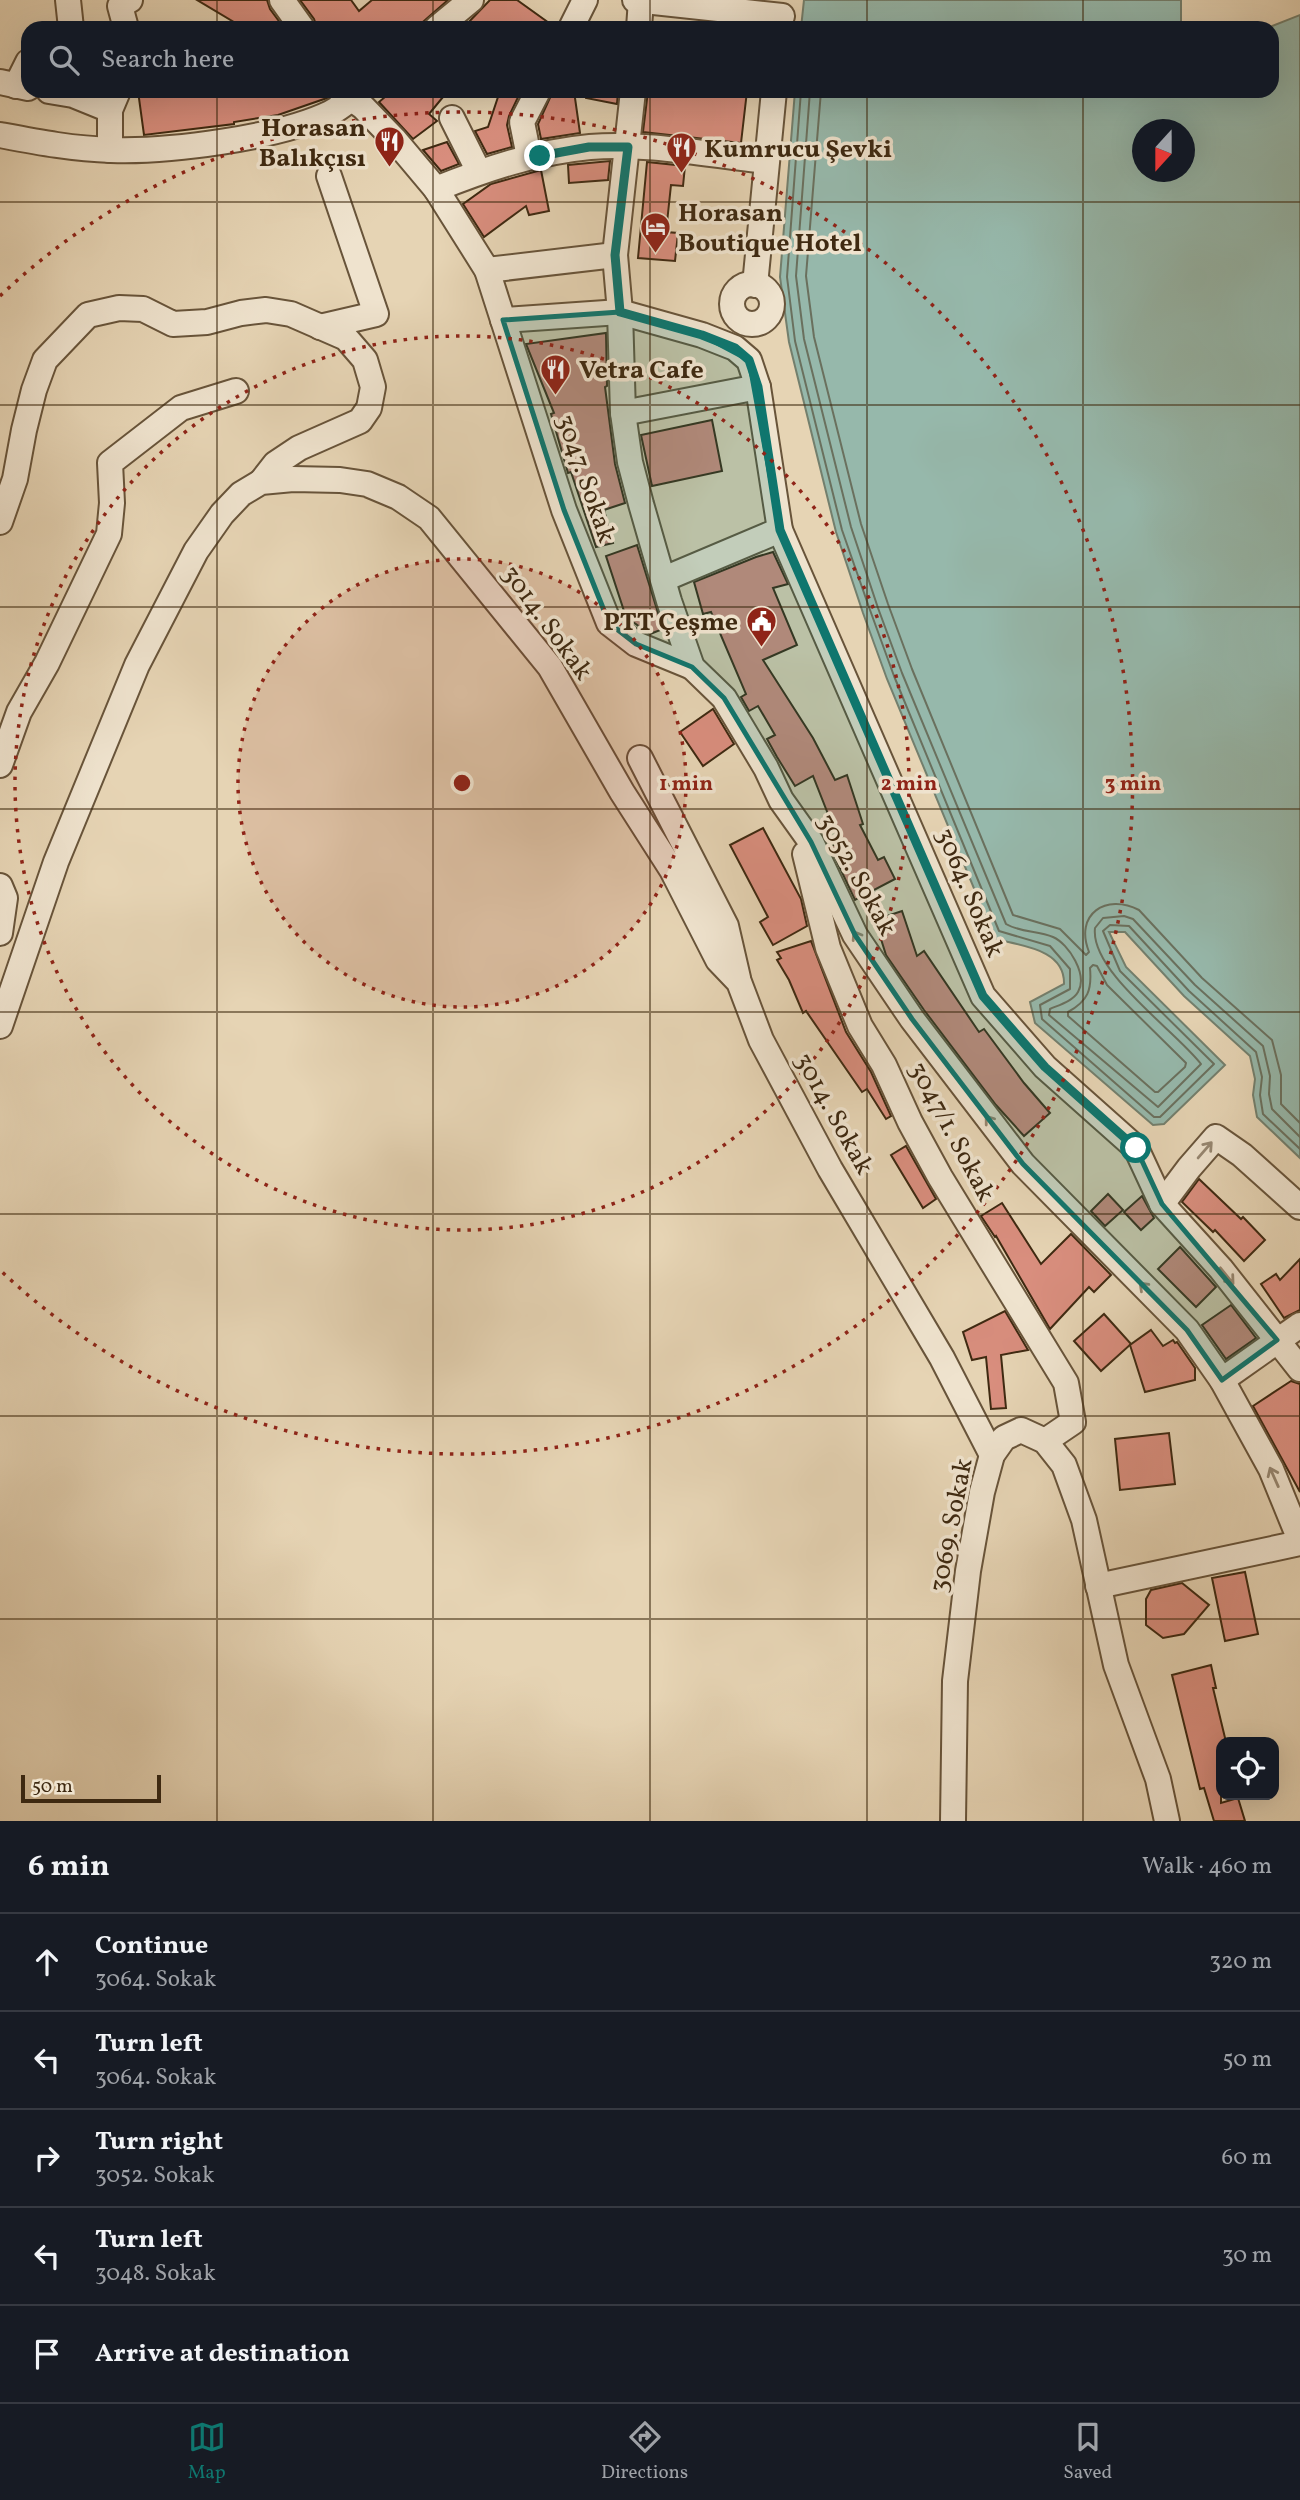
<!DOCTYPE html>
<meta charset="utf-8">
<style>
:root{--surface:#171b24;--page:#242831;--text:#f1f3f6;--muted:#9ea1a6;--line:#363941;--accent:#0f766e}
body{margin:0;font-family:Vollkorn,serif;background:var(--page);color:var(--text)}
.controls{position:absolute;right:21px;bottom:21px;display:grid;overflow:hidden;border-radius:14px;box-shadow:0 7px 28px #0002}
.controls button{width:63px;height:63px;display:grid;place-items:center;padding:0;border:0;border-bottom:2px solid var(--line);background:var(--surface);color:var(--text);font:35px sans-serif}
.compass{position:absolute;left:1132px;top:119px;width:63px;height:63px;border-radius:50%;background:var(--surface);box-shadow:0 7px 28px #0002;rotate:201deg}
.scale{position:absolute;left:21px;bottom:18px;width:140px;box-sizing:border-box;padding-left:7px;border:4px solid #3e2911;border-top:0;font-size:19px;line-height:24px;white-space:nowrap;color:#3e2911;-webkit-text-stroke:5px #efe3ce;paint-order:stroke}
.stop{position:absolute;width:21px;height:21px;margin:-16px;border:5px solid #0f766e;border-radius:50%;background:#fff}
.stop.end{background:#0f766e;border-color:#fff;box-shadow:0 2px 7px #0008}
.list{margin:0;padding:0;list-style:none}
h2{display:flex;justify-content:space-between;align-items:center;height:91px;margin:0;padding:0 28px;font-size:30px}
h2 small{font-size:23px;font-weight:400;color:var(--muted)}
.list li{display:grid;grid-template-columns:46px 1fr auto;gap:21px;align-items:center;box-sizing:border-box;height:98px;padding:0 28px;border-top:2px solid var(--line)}
.list b{display:block;font-size:26px;white-space:nowrap}
.list p{margin:0;font-size:23px;white-space:nowrap;color:var(--muted)}
.list em{font-size:23px;font-style:normal;color:var(--muted)}
.icon{flex:none;width:38px;height:38px;fill:none;stroke:currentColor;stroke-width:2;stroke-linecap:round;stroke-linejoin:round}
.map{position:relative;flex:none;width:1300px;height:1821px;overflow:hidden}
.search{position:absolute;background:var(--surface);box-shadow:0 7px 28px #0002;left:21px;right:21px;top:21px;height:77px;display:flex;align-items:center;gap:18px;box-sizing:border-box;padding:0 24px;border-radius:21px;color:var(--muted);font-size:26px}
.sheet{height:581px;background:var(--surface)}
nav{display:flex;justify-content:space-around;align-items:center;box-sizing:border-box;height:98px;border-top:2px solid var(--line);background:var(--surface);font-size:19px;color:var(--muted)}
nav a{display:grid;justify-items:center;gap:4px}
nav .on{color:var(--accent)}
.map>svg:first-child{display:block}
.water{fill:#96b8ab;stroke:#737f6d;stroke-width:2;fill-rule:evenodd}
.lines{fill:none;stroke-linecap:round;stroke-linejoin:round}
.shore{stroke:#6a705e;stroke-width:2}
.building{fill:#d98e7e;stroke:#3e2911;stroke-width:2}
.minor-casing{stroke:#68543a;stroke-width:28}
.minor{stroke:#efe3ce;stroke-width:24}
.oneway{stroke:#968670}
.route{stroke:#0f766e;stroke-width:9}
.marked{fill:#0f766e;fill-opacity:0.2;stroke:#0f766e;stroke-width:5;stroke-linejoin:round}
.grid{fill:none;stroke:#3e2911;stroke-width:2;stroke-opacity:0.55}
.ring{fill:none;stroke:#8f2418;stroke-width:3.5;stroke-dasharray:3.5 7}
.labels{text-anchor:middle;stroke-width:7;stroke-linejoin:round;paint-order:stroke}
.poi-label{font-size:26px;font-weight:bold;fill:#3e2911;stroke:#efe3ce;text-anchor:start}
.street-label{font-size:26px;fill:#3e2911;stroke:#efe3ce}
.centre{fill:#8f2418;stroke:#efe3ce;stroke-width:3.5}
.ring-label{font-size:21px;text-anchor:middle;font-weight:bold;fill:#8f2418;stroke:#efe3ce;stroke-width:7;stroke-linejoin:round;paint-order:stroke}
</style>
<div class="map">
<svg width="1300" height="1821" viewBox="0 0 1300 1821">
<rect width="100%" height="100%" fill="#e6d4b4"/>
<filter id="stains"><feTurbulence type="fractalNoise" baseFrequency=".00286" numOctaves="4"/><feColorMatrix values="0 0 0 0 .2 0 0 0 0 .09 0 0 0 0 .02 0 0 0 .5 -.17"/></filter>
<radialGradient id="worn" r=".72"><stop offset=".6" stop-color="#630" stop-opacity="0"/><stop offset="1" stop-color="#630" stop-opacity=".3"/></radialGradient>
<g class="water">
<polygon points="804,0 1181,0 1181,23 1184,28 801,28"/>
<path d="M1300,15V1158L1257,1117L1253,1095L1255,1079L1250,1056L1184,996L1125,932H1109L1126,967L1225,1065L1164,1124L1153,1125L1035,1023L1030,1002L1064,984C1065,949 1022,946 995,939L887,679L863,613L836,532L789,342L780,277L795,91H1272V28H1267ZM1142,130H1184V172H1142Z"/>
</g>
<g class="lines">
<g class="shore">
<polyline points="801,91 787,277 795,341 842,530 870,610 894,676 999,931 1050,946 1070,969 1070,989 1040,1005 1042,1019 1154,1117 1160,1117 1214,1064 1120,971 1103,931 1110,925 1129,926 1189,991 1256,1052 1262,1077 1260,1095 1263,1114 1300,1149"/>
<path d="M810,91L796,276L804,339L851,527L878,608L902,673L1006,924C1019,932 1038,931 1053,937C1069,944 1088,975 1078,992C1073,1001 1059,1005 1050,1009L1049,1015L1158,1107L1201,1064C1176,1031 1090,972 1095,928L1103,918L1124,916L1133,919L1195,985L1263,1046L1270,1076L1269,1094L1272,1109L1300,1137"/>
<path d="M821,91L806,276L814,337L861,524L888,604L912,669L1013,915L1060,929L1086,955L1089,952C1074,914 1106,893 1139,910L1202,978L1272,1040L1281,1075V1104L1300,1123"/>
<path d="M1093,965L1097,966L1107,985L1186,1063L1185,1067L1158,1092H1155L1068,1016V1012C1088,1001 1092,990 1090,968Z"/>
</g>
</g>
<g class="building">
<polygon points="197,0 267,0 270,9 284,28 244,28"/>
<polygon points="300,0 351,0 359,11 372,0 448,0 416,28 317,28 314,19"/>
<polygon points="490,0 517,0 556,28 463,28"/>
<polygon points="138,91 325,91 327,98 278,115 234,122 234,124 144,135"/>
<polygon points="392,91 448,91 429,114 437,121 413,139 379,102"/>
<polygon points="500,91 521,91 509,116 507,125 512,147 487,154 475,131 488,127"/>
<polygon points="553,91 574,91 580,133 541,139 538,124"/>
<polygon points="586,91 618,91 617,104 586,98"/>
<polygon points="648,91 747,91 741,143 643,132"/>
<polygon points="447,142 459,164 441,171 423,150"/>
<polygon points="610,161 608,180 569,183 568,165"/>
<polygon points="647,162 685,166 683,186 671,185 666,232 678,233 675,261 638,258"/>
<polygon points="541,170 549,211 529,215 526,206 484,237 463,204 491,184"/>
<polygon points="606,333 607,386 605,387 615,464 625,503 604,510 613,543 596,547 571,472 568,473 551,414 554,413 526,344"/>
<polygon points="712,420 722,471 652,486 641,435"/>
<polygon points="637,545 663,629 650,634 626,617 606,556"/>
<polygon points="773,552 788,584 773,588 797,645 763,660 813,738 835,780 847,775 863,824 860,825 878,860 884,857 895,879 855,900 830,847 839,842 813,776 795,786 777,757 767,739 775,735 758,706 749,711 741,697 746,694 711,612 703,614 694,582 756,557"/>
<polygon points="713,709 734,744 703,766 680,732"/>
<polygon points="763,828 801,899 807,926 773,945 760,922 768,917 730,845"/>
<polygon points="902,911 917,956 924,951 979,1032 984,1029 1024,1083 1050,1113 1024,1136 996,1105 924,1010 886,955 875,920"/>
<polygon points="811,941 846,1032 871,1072 891,1116 886,1119 867,1089 862,1092 806,1011 803,1013 789,980 777,960 781,958 777,952"/>
<polygon points="906,1146 936,1199 923,1208 891,1155"/>
<polygon points="1199,1179 1241,1219 1243,1217 1265,1240 1244,1261 1215,1230 1213,1232 1182,1202"/>
<polygon points="1108,1194 1123,1210 1105,1226 1091,1211"/>
<polygon points="1142,1196 1154,1218 1141,1230 1124,1212"/>
<polygon points="1002,1203 1041,1264 1071,1234 1111,1275 1094,1292 1089,1287 1050,1329 996,1236 995,1237 981,1216"/>
<polygon points="1180,1247 1216,1287 1196,1307 1158,1269"/>
<polygon points="1300,1259 1300,1310 1284,1318 1261,1284 1276,1274 1280,1280"/>
<polygon points="1231,1305 1256,1338 1226,1359 1202,1325"/>
<polygon points="1005,1311 1028,1350 1001,1355 1006,1408 991,1409 986,1357 972,1360 963,1332"/>
<polygon points="1104,1314 1131,1344 1101,1371 1074,1341"/>
<polygon points="1151,1330 1163,1346 1173,1340 1175,1343 1177,1342 1195,1368 1195,1380 1145,1392 1130,1345"/>
<polygon points="1291,1381 1300,1384 1300,1492 1253,1406"/>
<polygon points="1169,1433 1175,1484 1120,1490 1115,1439"/>
<polygon points="1245,1572 1258,1634 1225,1641 1212,1578"/>
<polygon points="1182,1583 1209,1605 1184,1634 1163,1638 1146,1625 1146,1599 1151,1590"/>
<polygon points="1211,1665 1216,1688 1213,1688 1226,1742 1221,1742 1221,1803 1238,1798 1245,1821 1214,1821 1204,1788 1200,1789 1172,1675"/>
</g>
<g class="lines">
<defs>
<g id="minor">
<polyline points="68,0 71,28"/>
<polyline points="282,0 302,28"/>
<polyline points="635,0 782,16"/>
<polyline points="126,28 120,6 130,0"/>
<polyline points="437,28 471,0"/>
<polyline points="571,28 585,0"/>
<polyline points="639,28 641,0"/>
<polyline points="0,82 28,88"/>
<polyline points="16,86 28,62"/>
<polyline points="49,91 73,95 110,110"/>
<polyline points="340,91 363,107 394,139 436,189 487,270 564,510 609,623 636,644 692,667"/>
<polyline points="633,91 615,255 620,312 623,413 630,462 641,504 669,601 692,667 724,698 766,768 781,800 811,842 855,935 912,1019 1023,1164 1187,1330 1222,1380 1271,1469 1300,1540"/>
<polyline points="452,118 479,172"/>
<path d="M0,135C37,142 73,149 111,150C169,152 278,138 330,113C341,108 351,99 360,91"/>
<polyline points="110,150 110,110 118,91"/>
<polyline points="529,157 522,122 538,91"/>
<path d="M436,189C486,169 536,152 590,147C646,142 709,155 766,161"/>
<polyline points="487,270 615,255"/>
<circle cx="752" cy="304" r="20"/>
<polyline points="755,285 774,91"/>
<polyline points="503,320 620,312 702,335 735,348 749,360 758,387 780,530 983,996 1045,1067 1136,1148 1162,1204 1221,1269 1300,1369"/>
<polyline points="320,327 376,314 329,176"/>
<polyline points="623,413 758,387"/>
<polyline points="0,522 15,479 24,430 34,390 45,360 88,315 119,308 143,309 173,324 207,322 241,313 266,310 291,314 346,338 365,360 373,387 369,408 360,421 299,448 275,464 261,482"/>
<polyline points="664,579 780,530"/>
<polyline points="640,758 726,926 738,978"/>
<polyline points="0,765 19,712 47,663 109,534 112,503 110,463 181,408 236,391"/>
<polyline points="805,854 828,948 860,1026 884,1065 910,1122 940,1177 1066,1383 1073,1422 1045,1441"/>
<polyline points="0,886 5,898 0,933"/>
<polyline points="0,1026 56,862 137,665 196,551 222,514 241,494 261,482 293,479 340,480 367,484 398,497 429,518 550,667 622,792 672,870 718,960 739,982 761,1040 830,1169 942,1358 992,1455"/>
<polyline points="1162,1204 1189,1168 1216,1137 1242,1155 1300,1207"/>
<polyline points="1222,1380 1300,1325"/>
<polyline points="1098,1586 1300,1543"/>
<polyline points="953,1821 955,1681 968,1571 982,1492 992,1455 1004,1438 1021,1430 1045,1441 1064,1465 1084,1520 1116,1665 1158,1779 1167,1821"/>
</g>
</defs>
<use href="#minor" class="minor-casing"/>
<use href="#minor" class="minor"/>
</g>
<defs><path id="oneway-shaft" d="M-6 0H5M1.5-3L5.5 0L1.5 3" fill="none" stroke-width="1.6" stroke-linecap="round" stroke-linejoin="round" transform="scale(1.75)"/></defs>
<g class="oneway">
<use href="#oneway-shaft" transform="translate(859 940) rotate(-122)"/>
<use href="#oneway-shaft" transform="translate(992 1124) rotate(-127)"/>
<use href="#oneway-shaft" transform="translate(1205 1150) rotate(-49)"/>
<use href="#oneway-shaft" transform="translate(1227 1276) rotate(51)"/>
<use href="#oneway-shaft" transform="translate(1147 1290) rotate(-135)"/>
<use href="#oneway-shaft" transform="translate(1274 1477) rotate(-114)"/>
</g>
<g class="lines">
<polyline class="route" points="540,156 589,147 628,147 615,255 620,312 702,335 735,348 749,360 758,387 780,530 983,996 1045,1067 1136,1148"/>
</g>
<path class="marked" d="M620,312L702,335L749,360L780,530L983,996L1045,1067L1136,1148L1162,1204L1277,1340L1222,1380L1187,1330L1023,1164L912,1019L855,935L811,842L724,698L692,667L636,644L609,623L564,510L503,320Z"/>
<path class="grid" d="M217,0V28M433,0V28M650,0V28M867,0V28M1083,0V28M217,91V1821M433,91V1821M650,91V1821M867,91V1821M1083,91V1821M0,202H1300M0,405H1300M0,607H1300M0,809H1300M0,1012H1300M0,1214H1300M0,1416H1300M0,1619H1300"/>
<circle cx="462" cy="783" r="224" fill="#8f2418" fill-opacity=".12"/>
<g class="ring">
<circle cx="462" cy="783" r="224"/>
<circle cx="462" cy="783" r="447"/>
<path d="M0 296A671 671 0 1 1 0 1270"/>
</g>
<defs>
<symbol id="restaurant-pin" viewBox="-11 -11 22 30"><path d="M0 17L-7.5 6A9.5 9.5 0 1 1 7.5 6Z" fill="#8f2418" stroke="#efe3ce"/><path d="M-5-6h1v4h1v-4h1v4h1v-4h1v5L-1.5 .5V6h-2V.5L-5-1ZM5-6V6H3V1.5H1.5Q1.5-4 5-6Z" fill="#fff"/></symbol>
<symbol id="hotel-pin" viewBox="-11 -11 22 30"><path d="M0 17L-7.5 6A9.5 9.5 0 1 1 7.5 6Z" fill="#8f2418" stroke="#efe3ce"/><path d="M-6-4.5h1.5V1H6V5H4.5V3h-9V5H-6ZM-4 0a1.8 1.8 0 1 1 3.6 0ZM.5 0V-2.5h3Q6-2.5 6 0Z" fill="#fff"/></symbol>
<symbol id="civic-pin" viewBox="-11 -11 22 30"><path d="M0 17L-7.5 6A9.5 9.5 0 1 1 7.5 6Z" fill="#8f2418" stroke="#efe3ce"/><path d="M-.6-6.5H3V-4.5H.6V-3L4-1V1h2V6H-6V1h2V-1L-.6-3ZM-1.2 2.5V6h2.4V2.5Z" fill="#fff"/></symbol>
</defs>
<g fill-rule="evenodd">
<use href="#restaurant-pin" x="372" y="124" width="35" height="47"/>
<use href="#restaurant-pin" x="664" y="130" width="35" height="47"/>
<use href="#hotel-pin" x="638" y="210" width="35" height="47"/>
<use href="#restaurant-pin" x="538" y="352" width="35" height="47"/>
<use href="#civic-pin" x="744" y="604" width="35" height="47"/>
</g>
<g class="labels">
<g class="poi-label">
<text x="366" y="136" text-anchor="end">Horasan<tspan x="366" dy="30">Balıkçısı</tspan></text>
<text x="704" y="157">Kumrucu Şevki</text>
<text x="678" y="221">Horasan<tspan x="678" dy="30">Boutique Hotel</tspan></text>
<text x="579" y="378">Vetra Cafe</text>
<text x="738" y="630" text-anchor="end">PTT Çeşme</text>
</g>
<g class="street-label">
<text transform="translate(587 478) rotate(71)" y="9">3047. Sokak</text>
<text transform="translate(548 622) rotate(54)" y="9">3014. Sokak</text>
<text transform="translate(858 874) rotate(61)" y="9">3052. Sokak</text>
<text transform="translate(971 892) rotate(67)" y="9">3064. Sokak</text>
<text transform="translate(835 1113) rotate(61)" y="9">3014. Sokak</text>
<text transform="translate(953 1131) rotate(62)" y="9">3047/1. Sokak</text>
<text transform="translate(950 1525) rotate(-79)" y="9">3069. Sokak</text>
</g>
</g>
<circle cx="462" cy="783" r="10" class="centre"/>
<g class="ring-label">
<text x="686" y="790">1 min</text>
<text x="909" y="790">2 min</text>
<text x="1133" y="790">3 min</text>
</g>
<rect width="100%" height="100%" filter="url(#stains)"/>
<rect width="100%" height="100%" fill="url(#worn)"/>
</svg>
<div class="controls">
<button><svg class="icon" aria-label="locate" viewBox="0 0 24 24"><circle cx="12" cy="12" r="6"/><path d="M12 2v4M12 18v4M2 12h4M18 12h4"/></svg></button>
</div>
<svg class="compass" viewBox="-18 -18 36 36"><path d="M0-13l5 13h-10z" fill="#e53935"/><path d="M0 13l5-13h-10z" fill="#9ea1a6"/></svg>
<div class="scale">50 m</div>
<div class="stop" style="left:1136px;top:1148px"></div>
<div class="stop end" style="left:540px;top:156px"></div>
<div class="search"><svg class="icon" aria-label="search" viewBox="0 0 24 24"><circle cx="10" cy="10" r="6"/><path d="M15 15l6 6"/></svg>Search here</div>
</div>
<section class="sheet">
<h2>6 min<small>Walk · 460 m</small></h2>
<ul class="list">
<li><svg class="icon" aria-label="ahead" viewBox="0 0 24 24"><path d="M12 20V5M6 11l6-6 6 6"/></svg><div><b>Continue</b><p>3064. Sokak</p></div><em>320 m</em></li>
<li><svg class="icon" aria-label="left" viewBox="0 0 24 24"><path d="M17 20v-9H6M10 6l-5 5 5 5"/></svg><div><b>Turn left</b><p>3064. Sokak</p></div><em>50 m</em></li>
<li><svg class="icon" aria-label="right" viewBox="0 0 24 24"><path d="M7 20v-9h11M14 6l5 5-5 5"/></svg><div><b>Turn right</b><p>3052. Sokak</p></div><em>60 m</em></li>
<li><svg class="icon" aria-label="left" viewBox="0 0 24 24"><path d="M17 20v-9H6M10 6l-5 5 5 5"/></svg><div><b>Turn left</b><p>3048. Sokak</p></div><em>30 m</em></li>
<li><svg class="icon" aria-label="arrive" viewBox="0 0 24 24"><path d="M6 21V4h12l-3 4 3 4H6"/></svg><div><b>Arrive at destination</b></div></li>
</ul>
</section>
<nav>
<a class="on"><svg class="icon" aria-label="map" viewBox="0 0 24 24"><path d="M3 6l6-2 6 2 6-2v14l-6 2-6-2-6 2zM9 4v14M15 6v14"/></svg>Map</a>
<a><svg class="icon" aria-label="directions" viewBox="0 0 24 24"><path d="M12 3l9 9-9 9-9-9zM9 14v-3h6M13 9l2 2-2 2"/></svg>Directions</a>
<a><svg class="icon" aria-label="saved" viewBox="0 0 24 24"><path d="M7 4h10v16l-5-4-5 4z"/></svg>Saved</a>
</nav>
